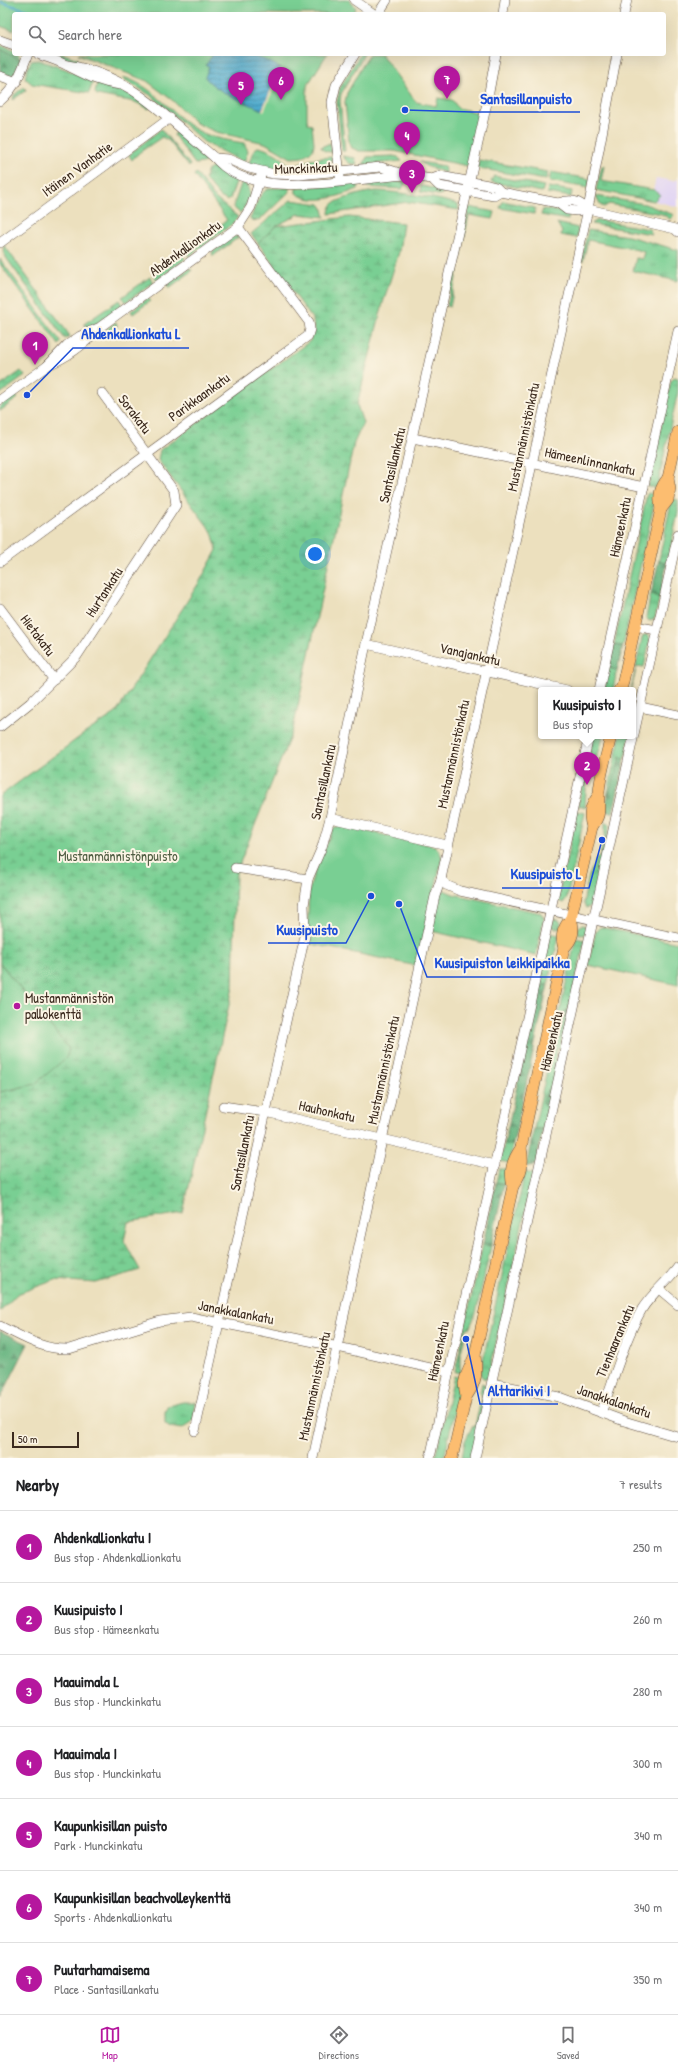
<!DOCTYPE html>
<meta charset="utf-8">
<style>
:root{--surface:#fff;--page:#f6f6f6;--text:#202124;--muted:#757577;--line:#e0e0e0;--accent:#b5179e}
body{margin:0;font-family:"Patrick Hand",sans-serif;background:var(--page);color:var(--text)}
.scale{position:absolute;left:12px;bottom:10px;width:67px;box-sizing:border-box;padding-left:4px;border:2px solid #3b2a1e;border-top:0;font-size:11px;line-height:14px;white-space:nowrap;color:#3b2a1e;-webkit-text-stroke:3px #fcf5e5;paint-order:stroke}
.you{position:absolute;left:315px;top:554px;width:14px;height:14px;margin:-10px;border:3px solid #fff;border-radius:50%;background:#1a73e8;box-shadow:0 0 0 6px #1a73e833}
.badge{display:grid;place-items:center;width:26px;height:26px;border-radius:50%;background:var(--accent);color:#fff;font-size:13px;font-weight:700}
.pin{position:absolute;translate:-50% -33px;filter:drop-shadow(0 1px 2px #0008)}
.pin::after{content:'';position:absolute;top:21px;width:14px;height:12px;background:inherit;clip-path:polygon(0 0,100% 0,50% 100%)}
.popup{position:absolute;left:538px;top:687px;width:98px;height:52px;box-sizing:border-box;display:grid;place-content:center;border-radius:4px;background:var(--surface);filter:drop-shadow(0 1px 3px #0005);font-size:13px;white-space:nowrap;color:var(--muted)}
.popup b{font-size:15px;color:var(--text)}
.popup::after{content:'';position:absolute;left:50%;top:100%;margin-left:-8px;border:8px solid transparent;border-top-color:var(--surface)}
.list{margin:0;padding:0;list-style:none}
h2{display:flex;justify-content:space-between;align-items:center;height:52px;margin:0;padding:0 16px;font-size:17px}
h2 small{font-size:13px;font-weight:400;color:var(--muted)}
.list li{display:grid;grid-template-columns:26px 1fr auto;gap:12px;align-items:center;box-sizing:border-box;height:72px;padding:0 16px;border-top:1px solid var(--line)}
.list b{display:block;font-size:15px;white-space:nowrap}
.list p{margin:0;font-size:13px;white-space:nowrap;color:var(--muted)}
.list em{font-size:13px;font-style:normal;color:var(--muted)}
.icon{flex:none;width:22px;height:22px;fill:none;stroke:currentColor;stroke-width:2;stroke-linecap:round;stroke-linejoin:round}
.map{position:relative;flex:none;width:678px;height:1458px;overflow:hidden}
.search{position:absolute;background:var(--surface);box-shadow:0 4px 16px #0002;left:12px;right:12px;top:12px;height:44px;display:flex;align-items:center;gap:10px;box-sizing:border-box;padding:0 14px;border-radius:4px;color:var(--muted);font-size:15px}
.sheet{height:556px;background:var(--surface)}
nav{display:flex;justify-content:space-around;align-items:center;box-sizing:border-box;height:56px;border-top:1px solid var(--line);background:var(--surface);font-size:11px;color:var(--muted)}
nav a{display:grid;justify-items:center;gap:2px}
nav .on{color:var(--accent)}
.map>svg:first-child{display:block}
.built{fill:#e1d4f4}
.grass{fill:url(#grass-tufts);stroke:#5a7c58}
.forest{fill:url(#forest-firs);stroke:#4e6e4e}
.wetland{fill:url(#wetland-marsh);stroke:#5a7c58}
.park{fill:#79cf93;stroke:#5a7c58}
.water{fill:url(#water-rules);stroke:#456a76}
.pier{fill:#ece0be}
.lines{fill:none;stroke-linecap:round;stroke-linejoin:round}
.stream{stroke:#4faacd;stroke-width:2.5}
.minor-casing{stroke:#564536;stroke-width:10}
.major-casing{stroke:#564536;stroke-width:12}
.minor{stroke:#fff;stroke-width:9}
.major{stroke:#fcbd6f;stroke-width:11}
.poi-dot{fill:#b5179e;stroke:#fcf5e5;stroke-width:1.5}
.labels{text-anchor:middle;stroke-width:4;stroke-linejoin:round;paint-order:stroke}
.street-label{font-size:14px;fill:#3b2a1e;stroke:#fcf5e5}
.park-label{font-size:14px;fill:#4e5c41;stroke:#fcf5e5}
.poi-label{font-size:14px;fill:#3b2a1e;stroke:#fcf5e5;text-anchor:start}
.leader{fill:none;stroke:#1d4ed8;stroke-width:1.5}
.callout-dot{fill:#1d4ed8;stroke:#fcf5e5;stroke-width:1.5}
.callout-label{font-size:15px;text-anchor:middle;font-weight:bold;fill:#1d4ed8;stroke:#fcf5e5;stroke-width:4;stroke-linejoin:round;paint-order:stroke}
</style>
<div class="map">
<svg width="678" height="1458" viewBox="0 0 678 1458">
<defs>
<pattern id="grass-tufts" width="24" height="20" patternUnits="userSpaceOnUse"><rect width="24" height="20" fill="#79cf93"/><path d="M3 7l-1-3M5 7V3M7 7l1-3M15 17l-1-3M17 17v-4M19 17l1-3" fill="none" stroke="#64a877"/></pattern>
<pattern id="forest-firs" width="22" height="20" patternUnits="userSpaceOnUse"><rect width="22" height="20" fill="#62b27d"/><path d="M5 1l3.5 6h-7zM16 11l3.5 6h-7z" fill="#529166"/></pattern>
<pattern id="wetland-marsh" width="20" height="14" patternUnits="userSpaceOnUse"><rect width="20" height="14" fill="#79cf93"/><path d="M1 5h8M5 5V1M11 12h8M15 12V8" fill="none" stroke="#64a877"/></pattern>
<pattern id="water-rules" width="6" height="5" patternUnits="userSpaceOnUse"><rect width="6" height="5" fill="#4faacd"/><path d="M0 2.5h6" fill="none" stroke="#438ba6"/></pattern>
</defs>
<rect width="100%" height="100%" fill="#fcf5e5"/>
<filter id="ink" filterUnits="userSpaceOnUse"><feTurbulence type="fractalNoise" baseFrequency=".025" numOctaves="2"/><feDisplacementMap in="SourceGraphic" scale="8" xChannelSelector="R" yChannelSelector="G"/><feConvolveMatrix kernelMatrix="1 2 1 2 8 2 1 2 1" color-interpolation-filters="sRGB"/></filter>
<filter id="wash" filterUnits="userSpaceOnUse"><feTurbulence type="fractalNoise" baseFrequency=".012" numOctaves="4" result="noise"/><feDisplacementMap in="SourceGraphic" scale="16" xChannelSelector="R" yChannelSelector="G"/><feGaussianBlur stdDeviation="0.9" result="paint"/><feColorMatrix in="noise" values="0 0 0 0 0 0 0 0 0 0 0 0 0 0 0 0 0 1.4 0 .05"/><feComposite in="paint" operator="in"/></filter>
<g filter="url(#wash)">
<rect width="100%" height="100%" fill="#ece0be"/>
<polygon class="built" points="656,178 673,181 678,179 678,207 651,200"/>
<g class="grass">
<polygon points="0,45 14,51 14,54 18,54 21,60 0,49"/>
<polygon points="52,54 64,54 78,59 77,62"/>
<polygon points="360,54 364,54 341,94 340,101 345,151 342,151 337,102 340,88"/>
<polygon points="38,60 65,69 93,82 89,93 32,84 25,78 27,70 31,61"/>
<path d="M123,77C151,85 167,108 189,125C205,137 225,140 244,143L248,151L245,160L242,162L204,142L152,96L122,78Z"/>
<polygon points="97,83 131,94 150,107 149,109 135,102 97,95 95,93"/>
<polygon points="24,87 26,90 13,100 14,95"/>
<polygon points="161,129 190,165 189,167 169,141 162,137 140,152 132,160 129,155 131,153"/>
<polygon points="177,131 207,160 203,163 195,164 174,135"/>
<path d="M330,143L332,152C327,152 323,151 321,147Z"/>
<path d="M258,147C269,149 290,159 290,172L273,171L248,165L255,149Z"/>
<polygon points="342,156 355,158 357,165 349,163"/>
<polygon points="393,156 398,157 402,161 363,165 367,157"/>
<path d="M332,157C328,172 308,170 295,172L298,165C309,159 319,158 332,157Z"/>
<polygon points="479,160 548,172 546,180 477,168"/>
<polygon points="420,162 444,166 446,173 426,166"/>
<polygon points="602,166 604,166 601,181 654,190 660,195 654,201 596,190"/>
<polygon points="214,167 237,179 230,199 228,201 220,197 205,179 207,171"/>
<polygon points="551,172 590,179 588,188 549,181"/>
<polygon points="196,173 215,198 238,217 231,225 189,256 185,251 227,220 194,175"/>
<polygon points="494,176 544,186 542,192 491,182"/>
<polygon points="389,180 406,182 402,189 367,187 365,181"/>
<path d="M242,181C254,189 249,204 240,213L233,207Z"/>
<path d="M359,182L358,189C340,196 313,206 296,193V188Z"/>
<polygon points="421,186 443,190 442,194 438,195 420,192"/>
<polygon points="548,187 572,191 571,197 547,193"/>
<path d="M271,188H290L289,192L261,219L253,221L250,219C256,208 258,191 271,188Z"/>
<path d="M375,191C393,191 442,198 458,205L459,210L408,202L329,214C329,211 330,208 332,205C337,199 366,192 375,191Z"/>
<polygon points="596,196 645,204 674,215 670,219 662,214 609,204 604,207 600,205"/>
<polygon points="291,200 320,204 322,206 325,217 299,214 276,226 258,243 251,234"/>
<polygon points="503,201 535,208 534,214 500,208"/>
<polygon points="469,207 495,212 493,219 469,215 450,307 447,306"/>
<polygon points="543,209 569,213 568,220 541,215"/>
<polygon points="598,220 649,229 652,234 591,224"/>
<polygon points="557,223 578,228 577,238 561,235 562,232"/>
<polygon points="588,230 628,236 678,250 678,281 633,271 636,258 642,259 644,252 638,250 588,240 583,261 581,260"/>
<polygon points="234,236 239,237 213,256 212,252"/>
<polygon points="4,245 70,336 65,339 7,259 3,251"/>
<polygon points="182,254 185,259 157,280 153,275"/>
<polygon points="0,259 61,342 59,345 0,264"/>
<polygon points="190,268 192,271 169,288 167,284"/>
<polygon points="150,277 153,283 126,302 122,297"/>
<polygon points="148,298 150,301 133,314 131,311"/>
<polygon points="119,300 122,305 89,329 84,324"/>
<polygon points="116,322 117,326 100,339 98,336"/>
<polygon points="63,364 64,365 46,378 44,375"/>
<polygon points="21,371 25,376 0,394 0,386"/>
<polygon points="675,377 678,378 678,391 657,488 648,487 671,381"/>
<polygon points="15,395 18,398 0,411 0,406"/>
<polygon points="649,493 656,495 623,646 614,645 647,494"/>
<polygon points="672,498 678,500 678,512 667,564 659,560"/>
<polygon points="651,594 659,599 655,618 649,621 646,617"/>
<polygon points="644,635 648,635 650,640 644,667 637,666 631,690 642,638"/>
<polygon points="609,668 617,670 613,690 604,690"/>
<polygon points="593,736 603,736 600,749 593,764 591,764 586,788 585,808 578,806"/>
<polygon points="620,736 630,736 625,759 620,757 614,782 607,796"/>
<polygon points="577,811 585,813 567,898 563,903 559,901 558,898"/>
<polygon points="605,822 610,824 593,902 591,906 586,908 583,903 589,876 597,857 600,857 604,839 605,839"/>
<polygon points="558,919 561,923 560,929 551,927 553,920"/>
<circle cx="582" cy="930" r="5"/>
<polygon points="550,933 559,935 548,985 539,985"/>
<polygon points="576,938 585,940 569,1010 565,1011 561,1048 557,1049 555,1058 558,1061 552,1087 544,1106 548,1107 543,1129 534,1129"/>
<polygon points="513,1144 509,1163 500,1161 504,1145"/>
<polygon points="499,1169 507,1169 504,1184 496,1182"/>
<polygon points="525,1172 532,1174 533,1176 488,1379 483,1378 480,1374"/>
<polygon points="483,1244 491,1246 476,1313 469,1329 467,1328 460,1356 460,1373 455,1372"/>
<polygon points="454,1376 462,1378 444,1458 435,1458"/>
<polygon points="482,1383 487,1386 471,1458 462,1458 465,1441 473,1425 475,1425 480,1405 482,1405 482,1395 480,1393"/>
<polygon points="183,1402 196,1402 193,1421 182,1429 170,1427 165,1423 165,1412 167,1406"/>
</g>
<g class="forest">
<polygon points="0,49 21,60 13,77 0,72"/>
<polygon points="659,560 667,564 659,599 651,594"/>
<polygon points="614,645 623,646 617,670 609,668"/>
<path d="M620,757L625,759L613,813L604,811C608,792 616,776 620,757Z"/>
<polygon points="539,985 548,985 513,1144 504,1145"/>
<polygon points="569,1010 563,1039 558,1037 565,1011"/>
<polygon points="552,1087 548,1107 544,1106 543,1102 547,1090"/>
<polygon points="534,1129 543,1129 536,1164 532,1167 526,1166"/>
<polygon points="496,1182 504,1184 491,1246 483,1244"/>
<polygon points="0,1331 28,1344 0,1399"/>
</g>
<polygon class="wetland" points="349,217 403,223 399,252 383,303 357,405 363,423 354,443 293,729 236,873 233,987 183,1213 128,1222 124,1241 140,1270 96,1283 55,1280 17,1294 0,1312 0,1092 35,1084 69,1049 0,963 0,796 85,733 116,713 200,581 217,550 212,532 158,460 160,450 310,341 314,330 313,320 258,243 276,226"/>
<g class="park">
<polygon points="0,0 349,0 356,8 353,14 14,14 14,31 0,26"/>
<polygon points="78,54 327,54 307,86 307,119 308,124 312,125 314,143 313,150 302,157 291,158 265,143 216,132 196,123 172,100 147,81"/>
<polygon points="369,54 381,54 416,102 436,106 438,98 452,100 458,108 480,113 468,166 394,151 359,151 352,148 349,142 345,102 347,93"/>
<polygon points="343,826 435,846 440,852 442,858 417,966 307,943 309,891 313,876 333,829"/>
<polygon points="444,890 453,894 541,913 544,918 536,955 431,931 439,894"/>
<polygon points="600,927 678,943 678,985 588,965 596,931"/>
<polygon points="0,963 69,1049 66,1058 35,1084 0,1092"/>
</g>
<path class="water" d="M213,54C242,54 254,53 281,68L262,110C244,101 216,93 204,76L205,77L209,66L206,65Z"/>
<polygon class="pier" points="280,69 282,70 264,111 262,110"/>
<g class="lines">
<polyline class="stream" points="0,2 40,14"/>
</g>
</g>
<g filter="url(#ink)">
<g class="lines">
<defs>
<g id="minor">
<polyline points="354,0 374,14"/>
<polyline points="378,14 387,0"/>
<polyline points="503,14 505,0"/>
<polyline points="624,14 627,0"/>
<polyline points="0,40 14,45"/>
<path d="M38,54C48,58 59,61 68,66C86,75 100,83 120,85"/>
<path d="M67,65C132,75 166,118 215,158C251,203 354,178 406,175"/>
<polyline points="0,76 17,82"/>
<path d="M0,101C15,88 21,73 28,54"/>
<polyline points="215,158 228,159 249,168 274,174 299,175 381,167 406,175 432,179 439,186 494,196 501,192"/>
<polyline points="340,176 332,102 336,85 355,54"/>
<polyline points="432,179 440,176 488,185 496,187 501,192 558,203 567,210 577,211 588,209 675,229 678,232"/>
<path d="M558,203C571,199 577,200 588,209"/>
<polyline points="0,243 170,118"/>
<path d="M48,365C68,357 83,346 97,330"/>
<polyline points="0,400 47,366 67,345 80,336 100,327 238,227 251,207 262,172"/>
<polyline points="413,438 644,487"/>
<polyline points="0,562 308,336 310,329 309,322 238,227"/>
<polyline points="0,608 54,680"/>
<polyline points="635,626 657,630"/>
<polyline points="366,644 567,690"/>
<polyline points="599,690 678,331"/>
<polyline points="640,707 678,715"/>
<polyline points="0,727 30,703 77,656 176,505 174,491 102,393"/>
<polyline points="330,818 447,845"/>
<polyline points="235,868 308,879"/>
<polyline points="441,879 446,885 460,891 678,938"/>
<polyline points="223,1106 265,1112 495,1165"/>
<polyline points="659,1289 678,1305"/>
<path d="M0,1326C23,1337 43,1350 69,1349L160,1321L191,1317L329,1345L448,1372"/>
<polyline points="492,1383 559,1397 624,1421 678,1437"/>
<path d="M601,1413C614,1379 624,1341 642,1309C652,1293 667,1282 678,1267"/>
<polyline points="195,1431 305,936 304,905 308,879 322,847 330,818 366,644 487,103 496,54"/>
<polyline points="313,1458 435,896 441,879 588,209 617,54"/>
<polyline points="430,1458 589,736"/>
<polyline points="475,1458 678,534"/>
</g>
<g id="major">
<polyline points="661,509 668,500 670,489 668,478 678,432"/>
<path d="M619,690L622,686L661,509C658,495 660,488 668,478"/>
<path d="M592,827C588,814 590,806 599,795"/>
<path d="M564,948C560,936 563,928 571,918"/>
<path d="M513,1186C509,1171 512,1161 521,1148L564,948C573,939 575,931 571,918L592,827C602,812 598,811 599,795C599,777 607,754 611,736"/>
<path d="M466,1397C477,1381 477,1374 475,1355"/>
<path d="M452,1458L466,1397L464,1384L466,1376L475,1355L513,1186C522,1173 524,1163 521,1148"/>
</g>
</defs>
<use href="#minor" class="minor-casing"/>
<use href="#major" class="major-casing"/>
<use href="#minor" class="minor"/>
<use href="#major" class="major"/>
</g>
</g>
<circle class="poi-dot" cx="17" cy="1006" r="4"/>
<g class="labels">
<g class="street-label">
<text transform="translate(306 168) rotate(-2)" y="5">Munckinkatu</text>
<text transform="translate(77 169) rotate(-36)" y="5">Itäinen Vanhatie</text>
<text transform="translate(185 248) rotate(-36)" y="5">Ahdenkallionkatu</text>
<text transform="translate(199 397) rotate(-36)" y="5">Parikkaankatu</text>
<text transform="translate(135 414) rotate(53)" y="5">Sorakatu</text>
<text transform="translate(523 437) rotate(-78)" y="5">Mustanmännistönkatu</text>
<text transform="translate(590 461) rotate(12)" y="5">Hämeenlinnankatu</text>
<text transform="translate(392 465) rotate(-77)" y="5">Santasillankatu</text>
<text transform="translate(620 527) rotate(-78)" y="5">Hämeenkatu</text>
<text transform="translate(104 592) rotate(-57)" y="5">Hurtankatu</text>
<text transform="translate(38 635) rotate(53)" y="5">Hietakatu</text>
<text transform="translate(470 654) rotate(13)" y="5">Vanajankatu</text>
<text transform="translate(453 754) rotate(-78)" y="5">Mustanmännistönkatu</text>
<text transform="translate(323 782) rotate(-78)" y="5">Santasillankatu</text>
<text transform="translate(551 1041) rotate(-77)" y="5">Hämeenkatu</text>
<text transform="translate(383 1070) rotate(-78)" y="5">Mustanmännistönkatu</text>
<text transform="translate(327 1111) rotate(13)" y="5">Hauhonkatu</text>
<text transform="translate(242 1153) rotate(-79)" y="5">Santasillankatu</text>
<text transform="translate(236 1312) rotate(11)" y="5">Janakkalankatu</text>
<text transform="translate(615 1341) rotate(-67)" y="5">Tienhaarankatu</text>
<text transform="translate(438 1351) rotate(-78)" y="5">Hämeenkatu</text>
<text transform="translate(314 1386) rotate(-78)" y="5">Mustanmännistönkatu</text>
<text transform="translate(614 1401) rotate(19)" y="5">Janakkalankatu</text>
</g>
<g class="park-label">
<text x="118" y="861">Mustanmännistönpuisto</text>
</g>
<g class="poi-label">
<text x="25" y="1003">Mustanmännistön<tspan x="25" dy="16">pallokenttä</tspan></text>
</g>
</g>
<path class="leader" d="M405 110L472 112H580M27 395L73 348H189M602 840L589 888H502M371 896L346 943H268M399 904L427 977H578M466 1339L480 1404H558"/>
<g class="callout-dot">
<circle cx="405" cy="110" r="4"/>
<circle cx="27" cy="395" r="4"/>
<circle cx="602" cy="840" r="4"/>
<circle cx="371" cy="896" r="4"/>
<circle cx="399" cy="904" r="4"/>
<circle cx="466" cy="1339" r="4"/>
</g>
<g class="callout-label">
<text x="526" y="104">Santasillanpuisto</text>
<text x="131" y="339">Ahdenkallionkatu L</text>
<text x="546" y="879">Kuusipuisto L</text>
<text x="307" y="935">Kuusipuisto</text>
<text x="502" y="968">Kuusipuiston leikkipaikka</text>
<text x="519" y="1396">Alttarikivi I</text>
</g>
</svg>
<div class="scale">50 m</div>
<div class="you"></div>
<div class="pin badge" style="left:35px;top:365px">1</div>
<div class="pin badge" style="left:587px;top:785px">2</div>
<div class="popup"><b>Kuusipuisto I</b>Bus stop</div>
<div class="pin badge" style="left:412px;top:193px">3</div>
<div class="pin badge" style="left:407px;top:155px">4</div>
<div class="pin badge" style="left:241px;top:105px">5</div>
<div class="pin badge" style="left:281px;top:100px">6</div>
<div class="pin badge" style="left:447px;top:99px">7</div>
<div class="search"><svg class="icon" aria-label="search" viewBox="0 0 24 24"><circle cx="10" cy="10" r="6"/><path d="M15 15l6 6"/></svg>Search here</div>
</div>
<section class="sheet">
<h2>Nearby<small>7 results</small></h2>
<ul class="list">
<li><span class="badge">1</span><div><b>Ahdenkallionkatu I</b><p>Bus stop · Ahdenkallionkatu</p></div><em>250 m</em></li>
<li><span class="badge">2</span><div><b>Kuusipuisto I</b><p>Bus stop · Hämeenkatu</p></div><em>260 m</em></li>
<li><span class="badge">3</span><div><b>Maauimala L</b><p>Bus stop · Munckinkatu</p></div><em>280 m</em></li>
<li><span class="badge">4</span><div><b>Maauimala I</b><p>Bus stop · Munckinkatu</p></div><em>300 m</em></li>
<li><span class="badge">5</span><div><b>Kaupunkisillan puisto</b><p>Park · Munckinkatu</p></div><em>340 m</em></li>
<li><span class="badge">6</span><div><b>Kaupunkisillan beachvolleykenttä</b><p>Sports · Ahdenkallionkatu</p></div><em>340 m</em></li>
<li><span class="badge">7</span><div><b>Puutarhamaisema</b><p>Place · Santasillankatu</p></div><em>350 m</em></li>
</ul>
</section>
<nav>
<a class="on"><svg class="icon" aria-label="map" viewBox="0 0 24 24"><path d="M3 6l6-2 6 2 6-2v14l-6 2-6-2-6 2zM9 4v14M15 6v14"/></svg>Map</a>
<a><svg class="icon" aria-label="directions" viewBox="0 0 24 24"><path d="M12 3l9 9-9 9-9-9zM9 14v-3h6M13 9l2 2-2 2"/></svg>Directions</a>
<a><svg class="icon" aria-label="saved" viewBox="0 0 24 24"><path d="M7 4h10v16l-5-4-5 4z"/></svg>Saved</a>
</nav>
